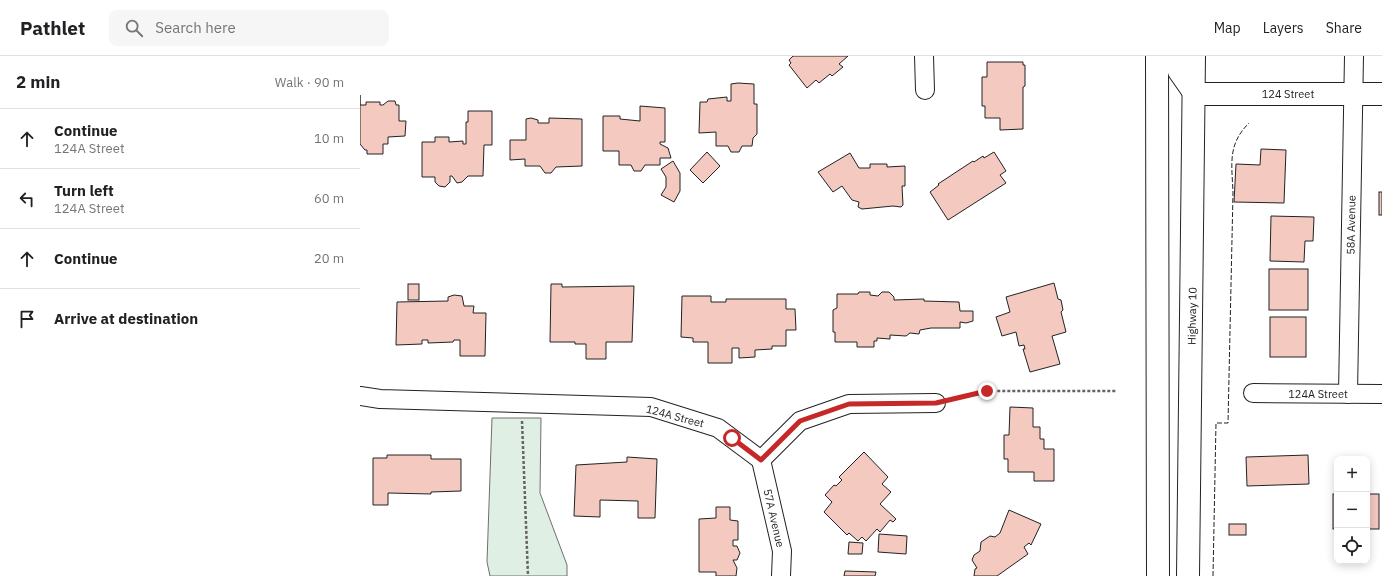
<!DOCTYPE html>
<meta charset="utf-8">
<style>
:root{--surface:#fff;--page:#f6f6f6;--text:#202124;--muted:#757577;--line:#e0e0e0}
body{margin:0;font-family:"IBM Plex Sans",sans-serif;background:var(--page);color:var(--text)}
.controls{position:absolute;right:12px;bottom:12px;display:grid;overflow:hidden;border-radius:8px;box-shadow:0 2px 10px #0003}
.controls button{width:36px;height:36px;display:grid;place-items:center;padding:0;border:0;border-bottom:1px solid var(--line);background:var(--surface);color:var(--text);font:20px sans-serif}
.stop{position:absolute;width:12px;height:12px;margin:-9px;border:3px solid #c62828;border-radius:50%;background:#fff}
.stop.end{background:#c62828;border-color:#fff;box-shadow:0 1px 4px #0008}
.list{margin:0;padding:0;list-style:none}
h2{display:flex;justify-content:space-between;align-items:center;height:52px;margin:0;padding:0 16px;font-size:17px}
h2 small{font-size:13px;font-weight:400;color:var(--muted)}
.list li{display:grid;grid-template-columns:26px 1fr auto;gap:12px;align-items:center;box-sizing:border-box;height:60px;padding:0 16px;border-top:1px solid var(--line)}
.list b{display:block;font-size:15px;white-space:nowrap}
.list p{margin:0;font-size:13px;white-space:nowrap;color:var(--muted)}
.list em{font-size:13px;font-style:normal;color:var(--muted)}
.icon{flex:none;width:22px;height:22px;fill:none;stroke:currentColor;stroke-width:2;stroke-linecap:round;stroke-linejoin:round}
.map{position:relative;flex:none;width:1022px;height:520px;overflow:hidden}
header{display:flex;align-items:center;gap:24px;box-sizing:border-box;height:56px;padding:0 20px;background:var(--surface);border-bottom:1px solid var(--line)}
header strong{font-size:19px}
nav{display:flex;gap:22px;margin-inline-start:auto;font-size:14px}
.search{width:280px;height:36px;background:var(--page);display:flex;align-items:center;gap:10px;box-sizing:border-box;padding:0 14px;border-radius:8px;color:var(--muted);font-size:15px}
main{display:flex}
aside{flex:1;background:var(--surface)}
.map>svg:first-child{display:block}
.green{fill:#e0efe3;stroke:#6f6f6f}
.building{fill:#f3c9c0;stroke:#222}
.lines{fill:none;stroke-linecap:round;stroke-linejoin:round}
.street-casing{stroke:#222;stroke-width:20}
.secondary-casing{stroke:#222;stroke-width:24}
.highway-casing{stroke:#222;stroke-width:24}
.path{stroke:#646464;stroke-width:2.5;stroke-dasharray:3 2;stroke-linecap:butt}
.street{stroke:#fff;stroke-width:18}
.secondary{stroke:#fff;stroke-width:22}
.highway{stroke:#fff;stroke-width:22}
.fence{stroke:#222;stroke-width:1;stroke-dasharray:5 2;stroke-linecap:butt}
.route{stroke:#c62828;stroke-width:5}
.labels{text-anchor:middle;stroke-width:3;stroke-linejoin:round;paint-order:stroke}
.street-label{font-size:11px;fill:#222;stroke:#fff}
</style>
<header>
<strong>Pathlet</strong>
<div class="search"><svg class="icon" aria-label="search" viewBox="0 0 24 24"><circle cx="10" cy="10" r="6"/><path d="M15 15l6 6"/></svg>Search here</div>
<nav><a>Map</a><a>Layers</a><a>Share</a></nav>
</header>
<main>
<aside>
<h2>2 min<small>Walk · 90 m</small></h2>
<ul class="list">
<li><svg class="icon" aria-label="ahead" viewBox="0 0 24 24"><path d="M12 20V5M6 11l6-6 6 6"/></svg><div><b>Continue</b><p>124A Street</p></div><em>10 m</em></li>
<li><svg class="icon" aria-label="left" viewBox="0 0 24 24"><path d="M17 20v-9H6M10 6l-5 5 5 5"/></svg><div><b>Turn left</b><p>124A Street</p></div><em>60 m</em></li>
<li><svg class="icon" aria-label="ahead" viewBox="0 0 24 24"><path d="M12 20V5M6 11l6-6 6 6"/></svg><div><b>Continue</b></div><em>20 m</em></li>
<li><svg class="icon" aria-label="arrive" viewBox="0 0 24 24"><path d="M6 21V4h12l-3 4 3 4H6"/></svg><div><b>Arrive at destination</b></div></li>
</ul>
</aside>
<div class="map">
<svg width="1022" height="520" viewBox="0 0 1022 520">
<rect width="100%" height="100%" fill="#fff"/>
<polygon class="green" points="132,362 181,362 180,437 207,509 207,520 130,520 127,506"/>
<g class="building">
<polygon points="433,0 488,0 479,8 483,11 472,20 470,18 459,27 456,24 447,32 429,9 431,7 429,4"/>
<polygon points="627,6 663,6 663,9 665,9 665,30 663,31 663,73 640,74 640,62 625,62 625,50 622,50 622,21 627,21"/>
<polygon points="378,27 394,28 394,48 397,48 397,78 393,82 392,90 382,90 379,96 371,96 368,90 356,90 356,76 339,77 340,46 347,46 348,43 367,41 367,45 371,45 371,28"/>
<polygon points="0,39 0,49 6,49 6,46 20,46 20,49 23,49 28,45 35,45 36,49 39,49 39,65 46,65 45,80 28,81 28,88 23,88 23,98 7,98 7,94 5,94 0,88"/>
<polygon points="280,50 305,52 305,86 300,86 300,88 308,92 311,102 300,102 300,109 285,109 281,115 274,115 271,109 259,109 259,95 243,95 243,60 260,60 260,63 280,65"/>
<polygon points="108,55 132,55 132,89 124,89 123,120 108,120 102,126 97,127 92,120 90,120 90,126 85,131 79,130 75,126 75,121 62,121 62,86 75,86 75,81 89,81 89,86 103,85 103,88 106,88 106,66 108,66"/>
<polygon points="171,62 178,64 178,67 189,67 189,62 222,63 222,110 196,111 191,117 185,117 180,110 165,110 165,103 150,104 150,84 166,84 166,63"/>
<polygon points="901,93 926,94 924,147 874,146 876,108 900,109"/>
<polygon points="347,96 360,110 343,127 330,114"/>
<polygon points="634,96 646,115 640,119 646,127 588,164 570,136 579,129 578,128 613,105 614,106 623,100 624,102"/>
<polygon points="490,97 499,112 510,112 510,108 527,108 527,111 545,110 545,130 542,130 543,149 541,151 533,150 502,153 498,151 499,146 492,144 482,130 473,136 458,116"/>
<polygon points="313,105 320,117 320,135 314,146 301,139 306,131 306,121 301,113"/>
<rect x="1019" y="136" width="3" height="23"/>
<polygon points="911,160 954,161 953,185 945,185 944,206 910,205"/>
<rect x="909" y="213" width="39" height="41"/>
<polygon points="694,227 698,243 701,244 703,254 701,256 706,276 692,280 700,308 670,316 663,293 665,293 664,289 659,290 656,276 642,280 636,261 650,256 646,241"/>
<rect x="48" y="228" width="11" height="16"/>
<polygon points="191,228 202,228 202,231 274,230 272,286 246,286 246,303 226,303 226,288 215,288 215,286 190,286"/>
<polygon points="499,236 510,236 510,239 518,240 522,236 529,236 534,241 534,244 564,243 564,245 599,246 600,255 613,255 613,265 606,267 600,266 600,272 571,272 560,274 559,278 550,277 546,280 530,279 530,283 517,282 517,285 514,285 514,291 497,291 497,286 475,286 475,276 473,276 473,254 477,252 477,238 498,238"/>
<polygon points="94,239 102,240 104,250 114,250 113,257 126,257 125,300 100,300 100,284 94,284 93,286 68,287 68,284 62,284 62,288 36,289 37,246 88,245 88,241"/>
<polygon points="322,240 351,240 351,246 366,246 366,243 426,243 426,253 435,253 436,274 426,274 426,290 412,290 412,293 395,294 395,301 379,302 379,292 372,292 372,307 348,307 348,286 333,286 333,282 321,281"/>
<rect x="910" y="261" width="36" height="40"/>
<polygon points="650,351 673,352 673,371 680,371 680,383 684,383 684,393 694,393 694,425 674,425 674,416 648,416 648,403 644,403 644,379 649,379"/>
<polygon points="504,396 528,421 522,428 531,436 520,448 536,463 533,466 530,464 520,476 517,473 506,485 502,481 498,485 489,477 487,479 464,456 472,446 465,439 474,429 476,430 482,424 479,421"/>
<polygon points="27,399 71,399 71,403 101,403 101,435 71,436 71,438 28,437 28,449 13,449 13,402 27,402"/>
<polygon points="948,399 949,428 887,430 886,401"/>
<polygon points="267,401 297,403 295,462 278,462 278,445 240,444 240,461 214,460 216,409 267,406"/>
<rect x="973" y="438" width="4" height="35"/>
<rect x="1007" y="438" width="12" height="35"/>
<polygon points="356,451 370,451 370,464 378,465 378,484 373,484 373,490 377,490 380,497 377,504 373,504 377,512 376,520 356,520 356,516 339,516 339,463 356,462"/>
<polygon points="649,454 681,468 671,489 669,487 664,491 668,498 637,520 614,520 615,513 617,512 612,504 614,499 620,495 621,486 630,480 635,481 640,477"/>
<rect x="869" y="468" width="17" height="11"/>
<polygon points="519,478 547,480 546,498 518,496"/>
<polygon points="489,486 503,487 502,498 488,498"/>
<polygon points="485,515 516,516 515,520 484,520"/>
</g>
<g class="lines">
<defs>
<g id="street">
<polyline points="564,0 565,34"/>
<polyline points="893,337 1022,338"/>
<polyline points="988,338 994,0"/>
<polyline points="0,340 20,343 291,351 358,372 401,404 440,365 489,348 576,347"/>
<polyline points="401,404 422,495 421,520"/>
</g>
<polyline id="secondary" points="835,38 1022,38"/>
<g id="highway">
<polyline points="797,0 798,520"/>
<polyline points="814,0 819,15 835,38"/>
<polyline points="828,520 834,0"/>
</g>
</defs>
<use href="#street" class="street-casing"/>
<use href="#secondary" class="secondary-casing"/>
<use href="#highway" class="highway-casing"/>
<g class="path">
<polyline points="593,342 627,335 756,335"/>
<polyline points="162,365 168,520"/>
</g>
<use href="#street" class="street"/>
<use href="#secondary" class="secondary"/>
<use href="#highway" class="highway"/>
<path class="fence" d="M853,520L856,367H868L873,137C872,108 867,89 889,67"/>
</g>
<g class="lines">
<polyline class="route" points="372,382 401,404 440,365 489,348 576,347 627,335"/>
</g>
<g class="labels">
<g class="street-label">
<text x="928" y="42">124 Street</text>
<text transform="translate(991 169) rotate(-89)" y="4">58A Avenue</text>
<text transform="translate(832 260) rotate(-89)" y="4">Highway 10</text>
<text x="958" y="342">124A Street</text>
<text transform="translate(315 360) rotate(15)" y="4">124A Street</text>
<text transform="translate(414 462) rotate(77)" y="4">57A Avenue</text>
</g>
</g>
</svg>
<div class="controls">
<button>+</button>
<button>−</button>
<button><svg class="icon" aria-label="locate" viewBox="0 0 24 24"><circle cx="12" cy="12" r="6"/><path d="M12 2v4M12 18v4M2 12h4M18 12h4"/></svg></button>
</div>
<div class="stop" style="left:372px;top:382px"></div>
<div class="stop end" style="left:627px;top:335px"></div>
</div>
</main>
